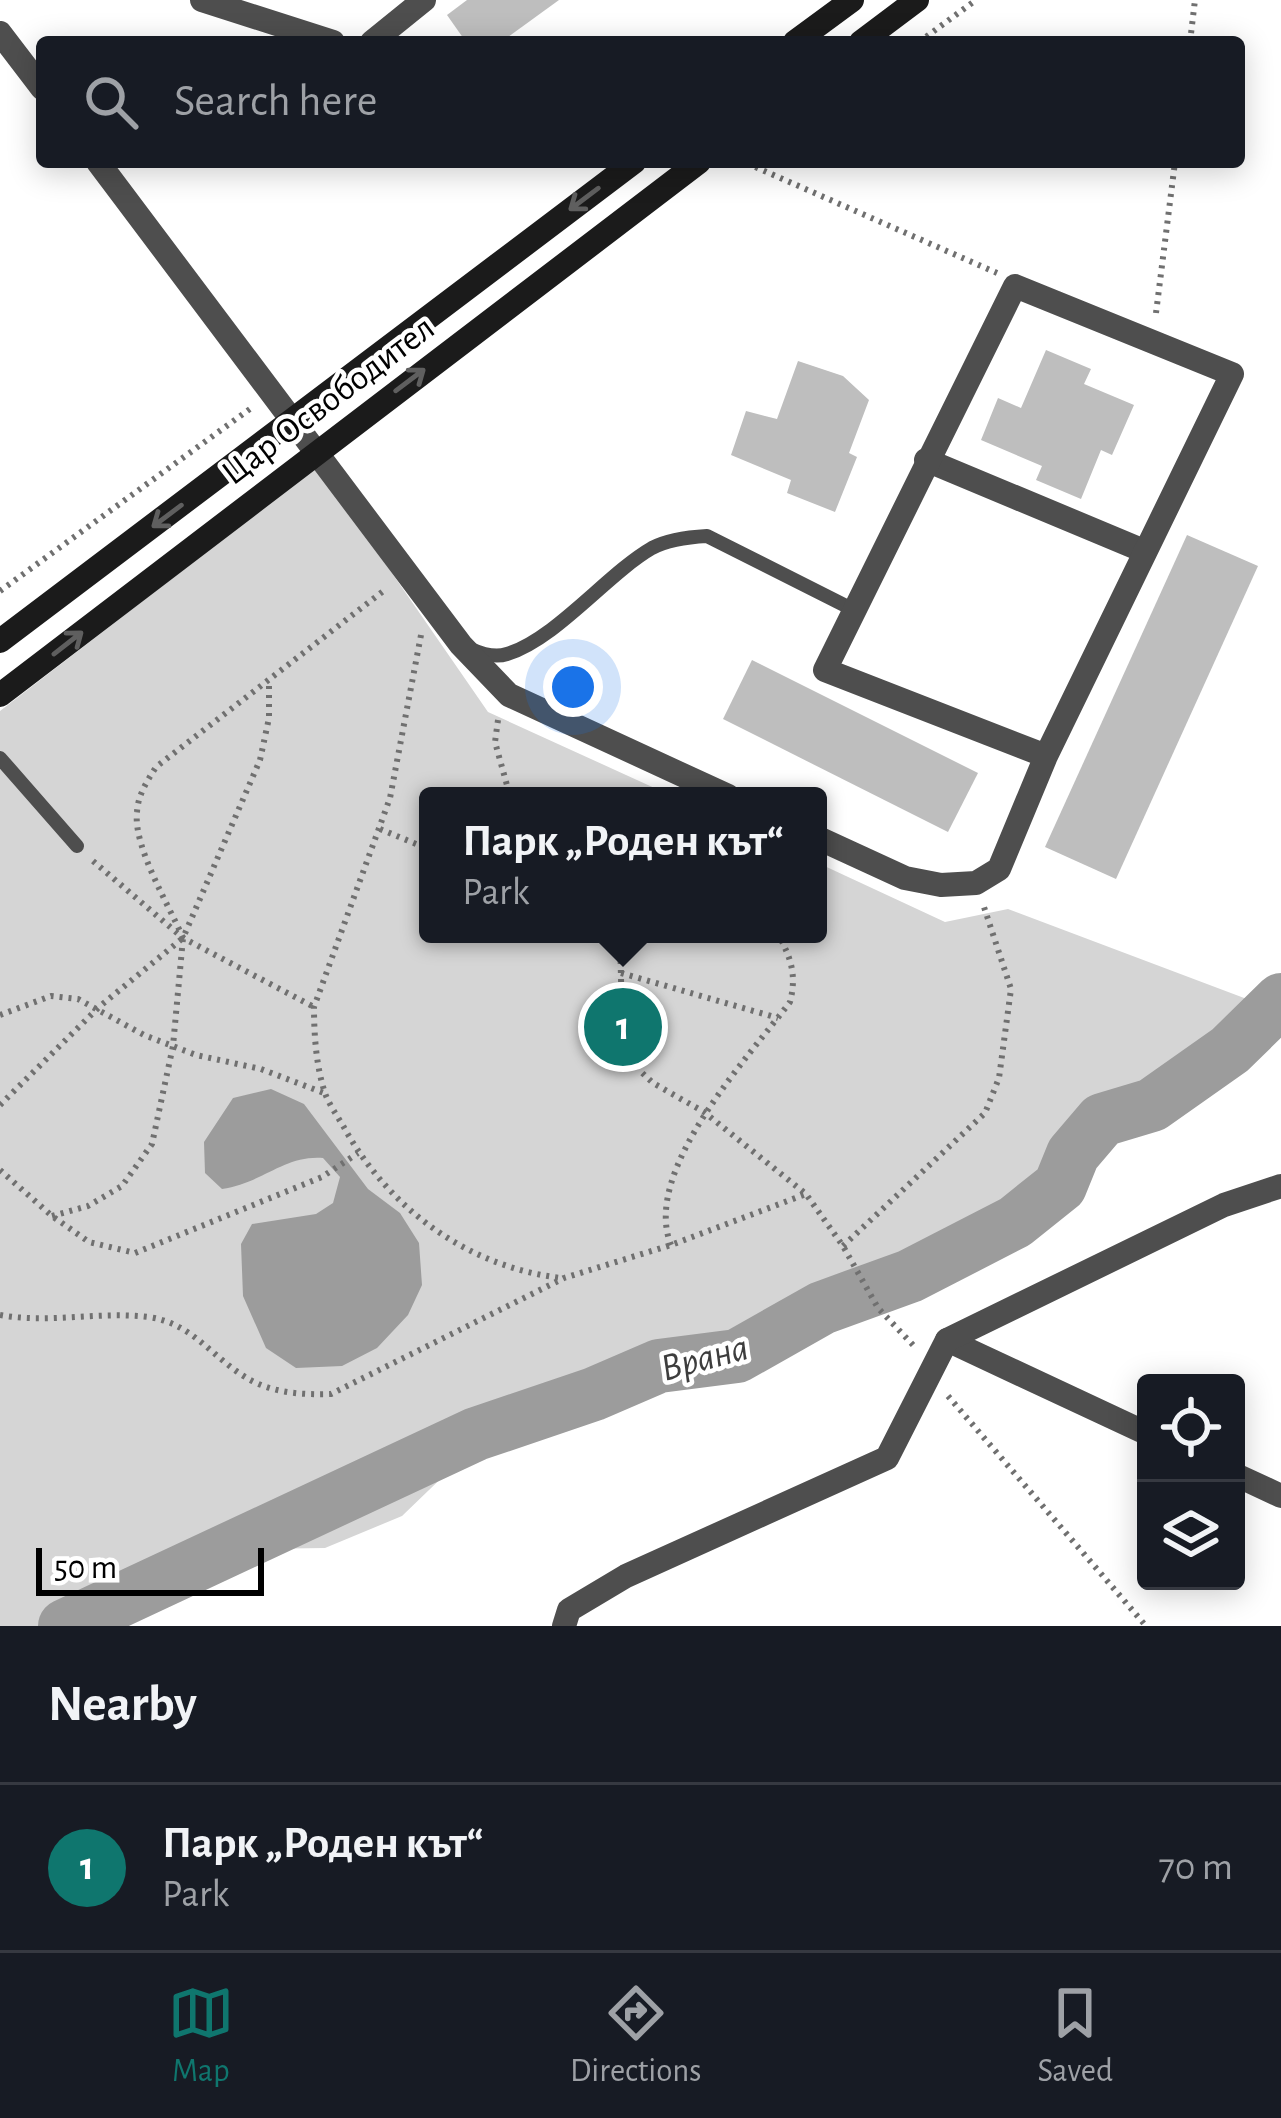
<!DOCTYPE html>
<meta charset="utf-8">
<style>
:root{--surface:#171b24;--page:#20242c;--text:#f1f3f6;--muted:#9ea1a6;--line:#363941;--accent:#0f766e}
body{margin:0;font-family:"Alegreya Sans",sans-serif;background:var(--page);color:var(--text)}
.controls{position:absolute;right:36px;bottom:36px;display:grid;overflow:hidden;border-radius:12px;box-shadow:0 6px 30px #0003}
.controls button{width:108px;height:108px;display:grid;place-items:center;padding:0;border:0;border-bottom:3px solid var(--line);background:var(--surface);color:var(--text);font:60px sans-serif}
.scale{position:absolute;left:36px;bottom:30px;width:228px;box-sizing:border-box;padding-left:12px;border:6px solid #000;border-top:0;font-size:33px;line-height:42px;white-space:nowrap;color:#000;-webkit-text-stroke:9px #fff;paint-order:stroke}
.you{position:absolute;left:573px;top:687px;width:42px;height:42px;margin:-30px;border:9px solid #fff;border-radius:50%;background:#1a73e8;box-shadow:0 0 0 18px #1a73e833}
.badge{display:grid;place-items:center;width:78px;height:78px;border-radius:50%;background:var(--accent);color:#fff;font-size:39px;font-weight:700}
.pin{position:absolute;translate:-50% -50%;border:6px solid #fff;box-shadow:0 3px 12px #0006}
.popup{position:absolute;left:419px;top:787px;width:408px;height:156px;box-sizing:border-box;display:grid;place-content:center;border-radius:12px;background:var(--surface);filter:drop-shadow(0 3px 9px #0005);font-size:39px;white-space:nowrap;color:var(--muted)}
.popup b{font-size:45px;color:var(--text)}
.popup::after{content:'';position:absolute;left:50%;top:100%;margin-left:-24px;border:24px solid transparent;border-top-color:var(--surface)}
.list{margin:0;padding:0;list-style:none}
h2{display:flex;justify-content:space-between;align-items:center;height:156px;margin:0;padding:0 48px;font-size:51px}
h2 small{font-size:39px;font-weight:400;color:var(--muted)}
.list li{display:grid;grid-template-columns:78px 1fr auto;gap:36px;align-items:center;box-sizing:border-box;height:168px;padding:0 48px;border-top:3px solid var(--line)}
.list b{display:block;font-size:45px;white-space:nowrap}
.list p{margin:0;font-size:39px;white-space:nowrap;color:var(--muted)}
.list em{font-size:39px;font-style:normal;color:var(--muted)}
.icon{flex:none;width:66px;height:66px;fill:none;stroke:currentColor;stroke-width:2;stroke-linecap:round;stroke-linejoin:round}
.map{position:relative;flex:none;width:1281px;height:1626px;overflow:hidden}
.search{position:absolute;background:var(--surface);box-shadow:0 6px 30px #0003;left:36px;right:36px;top:36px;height:132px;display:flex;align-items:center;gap:30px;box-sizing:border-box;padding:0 42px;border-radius:12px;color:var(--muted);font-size:45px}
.sheet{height:324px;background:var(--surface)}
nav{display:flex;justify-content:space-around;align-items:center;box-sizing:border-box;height:168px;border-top:3px solid var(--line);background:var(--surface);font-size:33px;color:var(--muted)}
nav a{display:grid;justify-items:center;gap:6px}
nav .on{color:var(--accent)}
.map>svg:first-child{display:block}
.green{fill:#d5d5d5}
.water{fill:#9c9c9c}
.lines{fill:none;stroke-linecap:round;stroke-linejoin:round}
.river{stroke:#9c9c9c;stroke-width:54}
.building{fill:#bebebe}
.path{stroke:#707070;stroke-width:6;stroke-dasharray:3 6;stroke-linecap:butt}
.lane{stroke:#4e4e4e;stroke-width:14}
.street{stroke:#4e4e4e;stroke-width:24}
.secondary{stroke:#1b1b1b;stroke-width:24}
.oneway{stroke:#5f5f5f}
.labels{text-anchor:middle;stroke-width:9;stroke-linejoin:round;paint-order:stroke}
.street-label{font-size:36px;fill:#000;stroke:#fff}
.water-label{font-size:39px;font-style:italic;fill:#3d3d3d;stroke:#fff}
</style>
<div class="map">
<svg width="1281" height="1626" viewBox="0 0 1281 1626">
<rect width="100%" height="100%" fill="#fff"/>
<polygon class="green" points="318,466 488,712 672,796 428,796 428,934 818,934 818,863 945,922 1008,909 1268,1007 1225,1047 992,1226 884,1289 728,1345 638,1366 586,1372 541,1398 456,1464 402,1516 325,1548 253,1549 72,1626 0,1626 0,711"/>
<path class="water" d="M271,1089L304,1104L368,1189L400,1213L419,1243L422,1285L408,1315L377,1348L342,1366L296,1368L266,1348L243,1296L241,1244L252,1224L316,1214L333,1203L340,1177L323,1158C284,1155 263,1183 222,1189L205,1173L204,1142L233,1098Z"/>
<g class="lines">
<polyline class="river" points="65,1626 476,1434 594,1394 659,1366 737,1356 822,1308 910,1276 1015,1222 1060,1186 1073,1154 1102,1120 1152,1105 1230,1050 1281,1000"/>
</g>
<g class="building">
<polygon points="467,0 559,0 501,42 466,42 447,15"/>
<polygon points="1046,350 1091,369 1084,384 1134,405 1112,455 1101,450 1081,499 1036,480 1042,466 981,440 998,398 1021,408"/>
<polygon points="798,361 843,376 869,400 849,453 857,457 835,512 787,493 791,480 731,455 746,411 777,419"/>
<polygon points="1187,535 1258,566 1116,879 1045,847"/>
<polygon points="752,660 978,773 948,832 723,719"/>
</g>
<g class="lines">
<g class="path">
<polyline points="919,42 976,0"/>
<polyline points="1190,42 1195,0"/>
<polyline points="758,162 753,166 997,273"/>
<polyline points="1156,313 1175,162"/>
<polyline points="0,591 254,406"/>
<path d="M421,635L390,798L314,1007C314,1034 316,1064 324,1090C328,1104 339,1118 346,1131C392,1211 469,1267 561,1278"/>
<polyline points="498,720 495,742 510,796"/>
<polyline points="380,829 428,849"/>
<polyline points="93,861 183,938 314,1007"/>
<polyline points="620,934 622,1022 627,1046 638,1069 653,1083 704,1112 806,1194 843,1246 878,1308 914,1346"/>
<path d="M183,938C169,905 133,847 137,812C138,795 147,781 156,767L386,589"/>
<polyline points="621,973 778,1018"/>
<polyline points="0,1015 51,996 78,999 144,1035 196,1055 261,1069 324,1093"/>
<polyline points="0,1105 99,1007 183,938"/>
<polyline points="0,1170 52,1216 89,1242 135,1253 322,1177 358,1153"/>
<polyline points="52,1216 88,1206 122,1186 152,1144 173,1046 183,938 260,760 269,718 269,680"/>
<path d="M671,1245C641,1171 748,1058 790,1002C797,975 791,958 778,934"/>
<polyline points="843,1246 985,1113 999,1078 1011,989 983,904"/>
<path d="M0,1315C49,1324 99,1311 148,1317C189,1322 210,1354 242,1375C269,1393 300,1395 331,1394L564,1278L671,1245L806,1194"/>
<polyline points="948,1396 1146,1626"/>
</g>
<g class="lane">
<path d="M471,649C482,654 495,658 507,654C556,639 607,574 652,548C669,539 689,537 707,536L854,610"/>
<polyline points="0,758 77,846"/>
</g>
<g class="street">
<polyline points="202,0 333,42"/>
<polyline points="0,33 42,88"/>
<polyline points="372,42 424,0"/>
<polyline points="98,162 461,645 509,695 728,796"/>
<polyline points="926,460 1144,551"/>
<polyline points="818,838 905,878 941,885 976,883 999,869 1046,756 1232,374 1015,286 825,670 1046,756"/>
<polyline points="947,1340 1146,1433"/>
<polyline points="1236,1475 1281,1496"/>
<polyline points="564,1626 569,1610 626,1576 887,1458 947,1340 1224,1205 1281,1186"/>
</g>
<g class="secondary">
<polyline points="795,42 852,0"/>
<polyline points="861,42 917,0"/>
<polyline points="0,641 634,162"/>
<polyline points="0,695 699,162"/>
</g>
</g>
<defs><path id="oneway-shaft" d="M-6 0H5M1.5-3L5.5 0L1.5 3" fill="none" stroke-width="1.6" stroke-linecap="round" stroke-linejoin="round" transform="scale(3)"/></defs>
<g class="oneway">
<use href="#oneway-shaft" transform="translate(584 199) rotate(143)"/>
<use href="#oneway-shaft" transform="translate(410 380) rotate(-37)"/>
<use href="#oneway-shaft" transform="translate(167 516) rotate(143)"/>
<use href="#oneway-shaft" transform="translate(68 643) rotate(-38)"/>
</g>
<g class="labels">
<g class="street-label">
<text transform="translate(327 399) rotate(-37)" y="13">Цар Освободител</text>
</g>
<g class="water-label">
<text transform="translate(704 1356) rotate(-15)" y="14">Врана</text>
</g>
</g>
</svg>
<div class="controls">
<button><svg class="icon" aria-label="locate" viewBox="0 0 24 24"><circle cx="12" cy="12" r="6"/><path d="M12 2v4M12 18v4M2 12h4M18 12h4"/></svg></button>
<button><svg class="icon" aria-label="layers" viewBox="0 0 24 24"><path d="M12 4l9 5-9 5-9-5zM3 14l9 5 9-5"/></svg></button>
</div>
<div class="scale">50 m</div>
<div class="you"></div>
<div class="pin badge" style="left:623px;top:1027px">1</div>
<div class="popup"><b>Парк „Роден кът“</b>Park</div>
<div class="search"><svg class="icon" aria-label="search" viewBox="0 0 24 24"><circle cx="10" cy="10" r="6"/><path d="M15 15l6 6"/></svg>Search here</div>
</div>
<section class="sheet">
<h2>Nearby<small></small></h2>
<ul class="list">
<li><span class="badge">1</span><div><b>Парк „Роден кът“</b><p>Park</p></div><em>70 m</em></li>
</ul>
</section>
<nav>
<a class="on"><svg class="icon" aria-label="map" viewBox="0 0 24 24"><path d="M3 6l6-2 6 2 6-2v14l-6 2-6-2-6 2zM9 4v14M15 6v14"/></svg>Map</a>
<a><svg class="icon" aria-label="directions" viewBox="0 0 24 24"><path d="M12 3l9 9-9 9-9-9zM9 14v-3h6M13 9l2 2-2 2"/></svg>Directions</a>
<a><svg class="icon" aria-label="saved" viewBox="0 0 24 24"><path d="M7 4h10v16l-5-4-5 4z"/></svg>Saved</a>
</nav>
